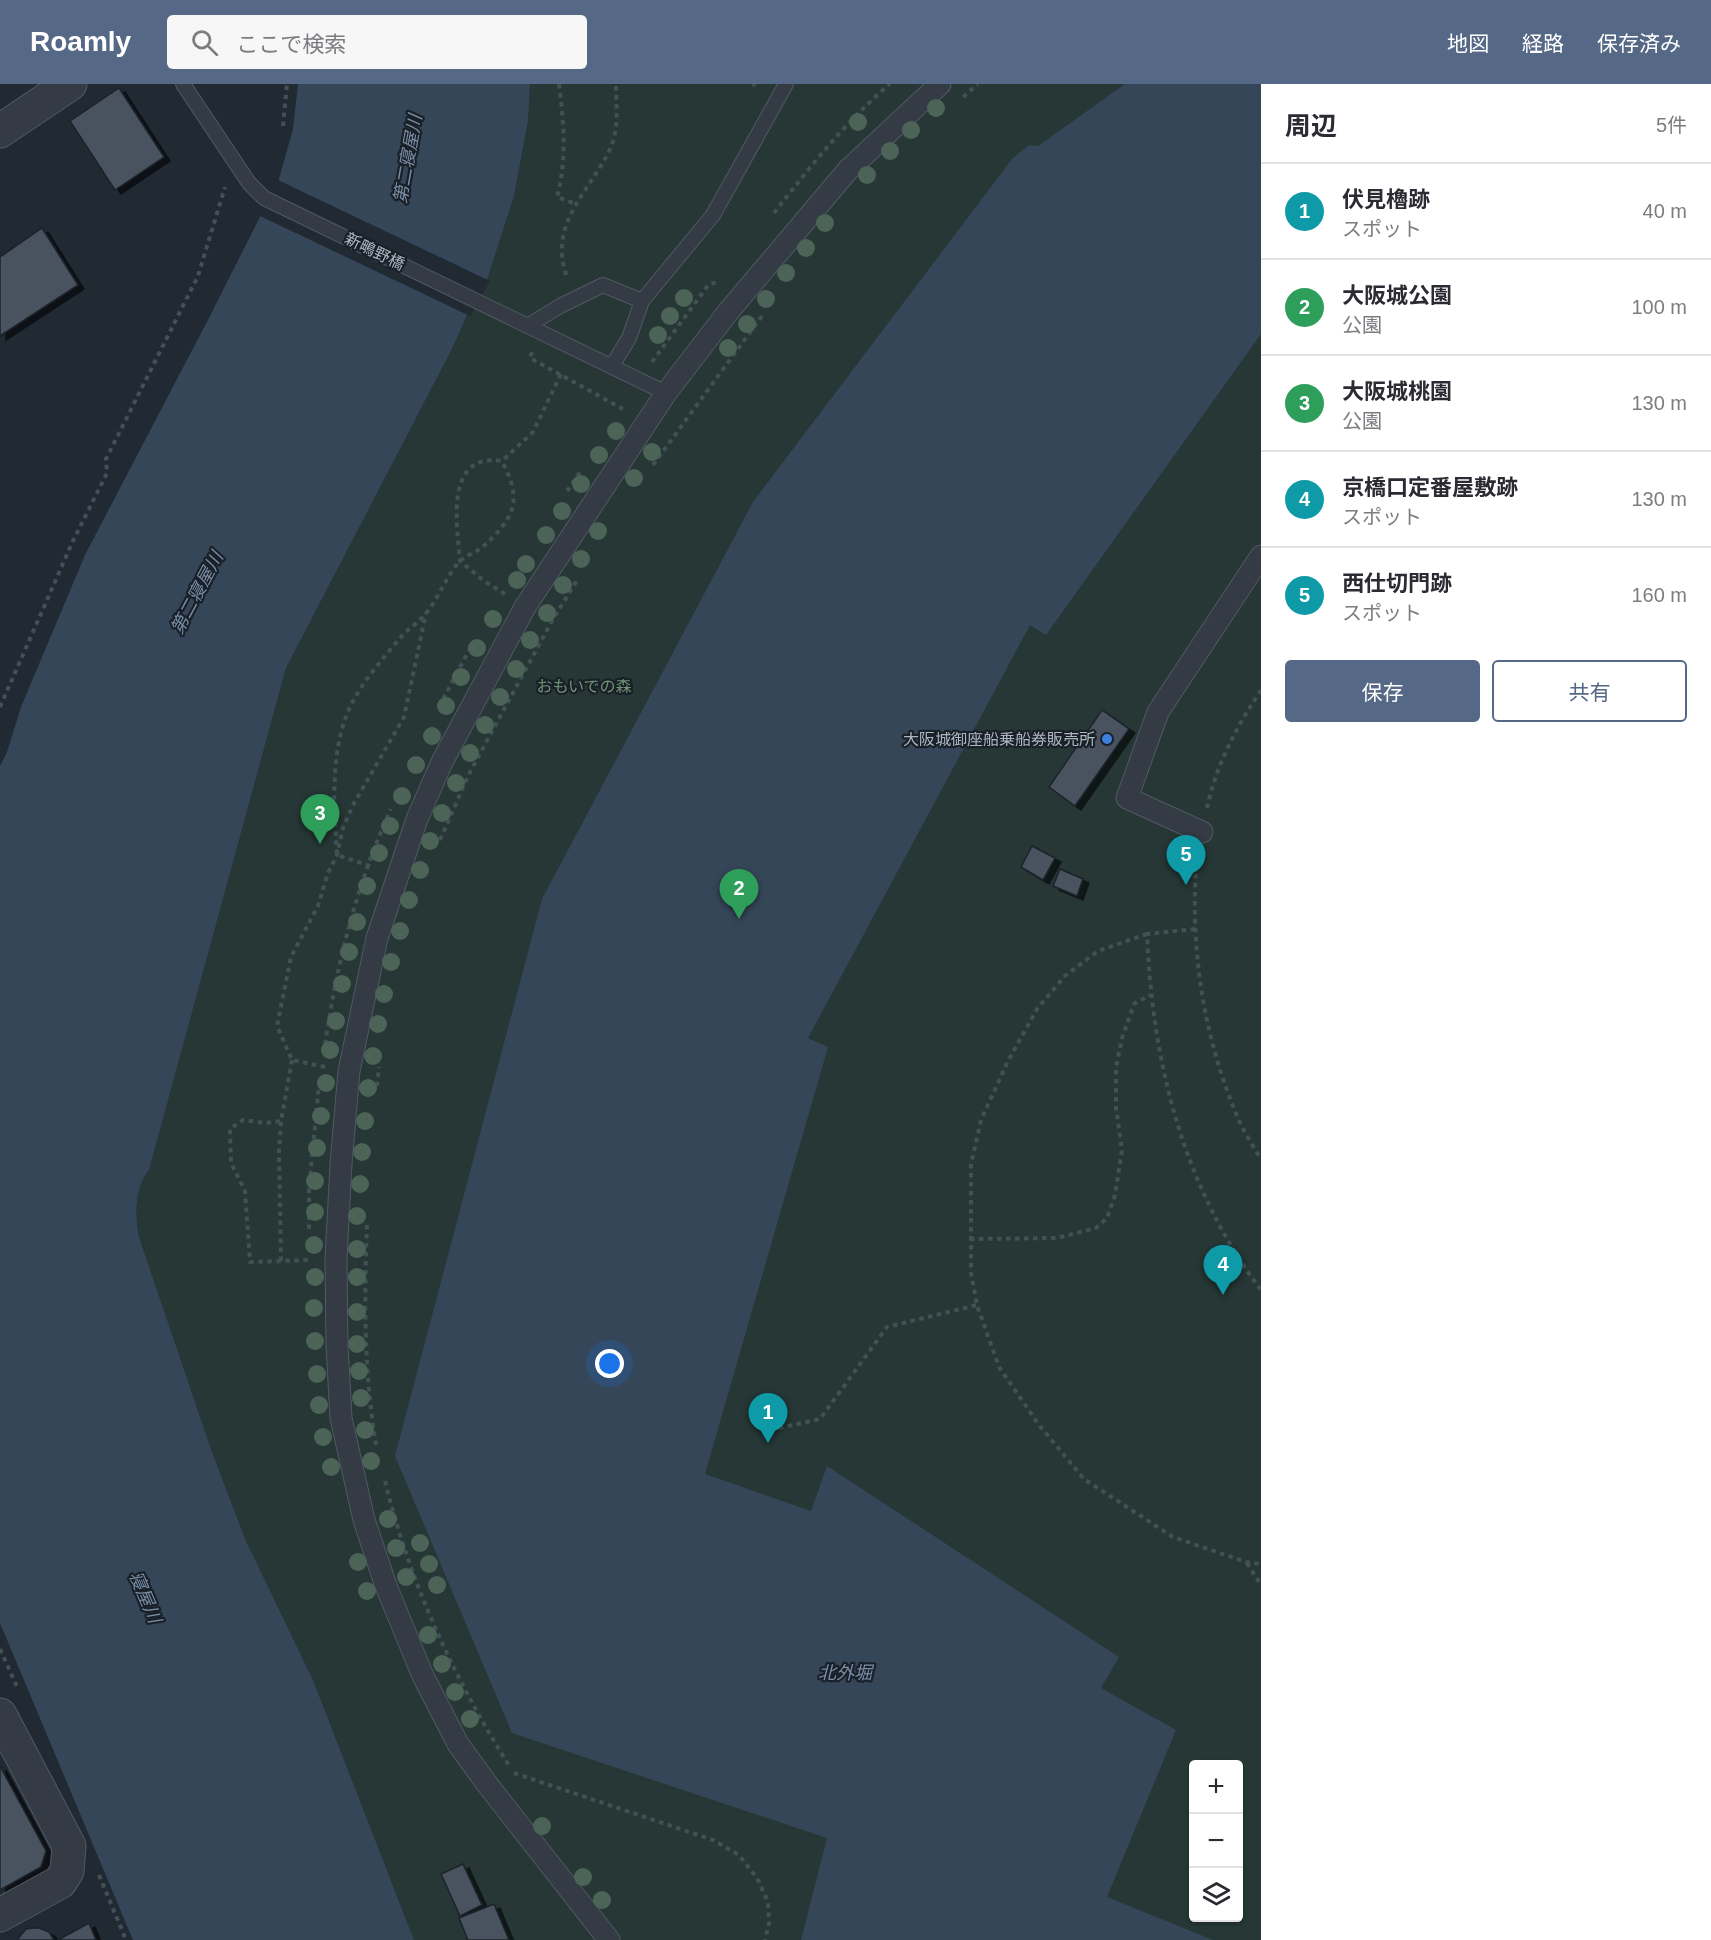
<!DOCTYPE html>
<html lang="ja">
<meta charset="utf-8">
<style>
:root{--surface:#fff;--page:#f7f7f7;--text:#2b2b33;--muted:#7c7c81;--line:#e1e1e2;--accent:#556886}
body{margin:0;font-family:Helvetica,"Noto Sans JP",sans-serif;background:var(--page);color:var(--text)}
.controls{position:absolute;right:18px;bottom:18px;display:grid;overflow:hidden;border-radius:6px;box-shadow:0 2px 4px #0004}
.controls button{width:54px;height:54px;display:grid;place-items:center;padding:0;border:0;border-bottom:2px solid var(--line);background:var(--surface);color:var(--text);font:30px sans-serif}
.you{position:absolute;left:610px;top:1280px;width:21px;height:21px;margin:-15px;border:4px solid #fff;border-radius:50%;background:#1a73e8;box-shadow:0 0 0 9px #1a73e833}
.badge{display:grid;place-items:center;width:39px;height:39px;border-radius:50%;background:var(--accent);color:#fff;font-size:20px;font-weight:700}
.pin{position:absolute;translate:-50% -50px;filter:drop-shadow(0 2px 3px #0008)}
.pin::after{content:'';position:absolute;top:32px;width:21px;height:18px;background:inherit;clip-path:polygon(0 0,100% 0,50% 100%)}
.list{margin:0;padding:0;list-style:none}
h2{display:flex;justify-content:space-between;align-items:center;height:78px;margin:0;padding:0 24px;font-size:26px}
h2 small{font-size:20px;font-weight:400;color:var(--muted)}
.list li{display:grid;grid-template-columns:39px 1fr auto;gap:18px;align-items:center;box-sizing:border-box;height:96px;padding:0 24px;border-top:2px solid var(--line)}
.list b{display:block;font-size:22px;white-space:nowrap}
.list p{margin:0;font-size:20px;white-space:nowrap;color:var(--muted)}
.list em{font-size:20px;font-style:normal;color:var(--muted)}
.actions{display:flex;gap:12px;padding:18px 24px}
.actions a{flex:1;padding:14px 0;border:2px solid var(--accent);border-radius:6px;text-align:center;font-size:21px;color:var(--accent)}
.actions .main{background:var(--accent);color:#fff}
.icon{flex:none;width:33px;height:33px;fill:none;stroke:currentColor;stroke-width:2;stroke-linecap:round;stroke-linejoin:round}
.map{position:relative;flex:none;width:1261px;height:1856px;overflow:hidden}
header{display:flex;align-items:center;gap:36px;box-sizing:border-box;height:84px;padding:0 30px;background:var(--accent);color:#fff}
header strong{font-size:28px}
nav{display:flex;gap:33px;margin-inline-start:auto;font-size:21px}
.search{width:420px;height:54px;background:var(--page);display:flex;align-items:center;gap:15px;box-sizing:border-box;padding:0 21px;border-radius:6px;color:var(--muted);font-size:22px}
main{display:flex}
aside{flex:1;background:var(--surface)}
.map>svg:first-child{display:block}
.green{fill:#263736;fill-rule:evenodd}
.water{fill:#364659}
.pier{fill:#212933}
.building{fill:#49535f;stroke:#1b222a;stroke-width:1.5;filter:url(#shadow)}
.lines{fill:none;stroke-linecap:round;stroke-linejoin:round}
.service-casing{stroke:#515962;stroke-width:16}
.pedestrian-casing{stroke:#515962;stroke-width:23}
.tertiary-casing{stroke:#515962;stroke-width:35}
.path{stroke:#425254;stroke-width:4;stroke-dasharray:4.5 4.5;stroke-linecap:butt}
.service{stroke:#343b44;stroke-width:14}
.pedestrian{stroke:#343b44;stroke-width:21}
.tertiary{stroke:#343b44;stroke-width:33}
.tree{fill:#4c6458}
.shop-dot{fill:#3f7fe0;stroke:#192028;stroke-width:2}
.labels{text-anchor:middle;stroke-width:4.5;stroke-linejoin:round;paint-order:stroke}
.street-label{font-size:16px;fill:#aeb6c1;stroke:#192028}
.park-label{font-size:16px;fill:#709476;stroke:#192028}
.poi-label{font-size:16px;fill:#aeb6c1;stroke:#192028;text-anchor:end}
.water-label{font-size:18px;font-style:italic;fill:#798ea7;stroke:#192028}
</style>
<header>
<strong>Roamly</strong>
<div class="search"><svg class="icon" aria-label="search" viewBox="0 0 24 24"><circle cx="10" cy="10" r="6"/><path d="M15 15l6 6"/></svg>ここで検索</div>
<nav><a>地図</a><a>経路</a><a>保存済み</a></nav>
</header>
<main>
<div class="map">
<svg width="1261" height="1856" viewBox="0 0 1261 1856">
<defs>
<filter id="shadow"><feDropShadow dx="6" dy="4" stdDeviation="0" flood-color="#0009"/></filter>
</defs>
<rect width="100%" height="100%" fill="#212933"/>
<path class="green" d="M530,0H1261V1856H414L313,1596L246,1457L212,1368L139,1153C135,1131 134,1105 149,1086L286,584L452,265L468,229L487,196L514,112L528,39ZM1194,1680H1238V1834H1194Z"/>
<g class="water">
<path d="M298,0H530L528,38L514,112L487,196L468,229L452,265L286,584L149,1086C134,1105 135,1131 139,1153L212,1368L246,1457L313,1596L414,1856H133L0,1539V682L7,668L21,623L85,471L211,230L279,95L293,45Z"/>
<polygon points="1125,0 1261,0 1261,250 1046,551 1030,541 808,954 828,963 705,1390 811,1427 827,1382 1119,1573 1101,1604 1176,1646 1107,1813 1213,1856 801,1856 827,1754 512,1649 395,1372 542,815 753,418 1012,75 1029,61 1038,62"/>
</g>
<polygon class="pier" points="277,92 280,97 490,197 470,232 258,131"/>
<g class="building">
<polygon points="119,4 164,73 115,106 70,37"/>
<polygon points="42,144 78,201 0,252 0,173"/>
<polygon points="1102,626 1129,645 1075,722 1049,703"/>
<polygon points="1032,762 1055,774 1043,796 1021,783"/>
<polygon points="1060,785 1083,795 1077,812 1053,802"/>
<polygon points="0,1682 46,1767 41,1783 0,1806"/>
<polygon points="463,1780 482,1821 460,1832 441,1790"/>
<polygon points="494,1820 509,1856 468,1856 459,1834"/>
<polygon points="89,1839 96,1856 58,1856"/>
<polygon points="33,1844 39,1844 49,1848 54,1856 17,1856 26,1845"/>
</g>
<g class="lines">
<defs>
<g id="service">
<polyline points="183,0 249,99 264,114 666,309"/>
<polyline points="529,241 560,222 603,201 642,217"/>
<polyline points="612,282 629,254 642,217 713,131 786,0"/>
</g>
<g id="pedestrian">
<polyline points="1202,748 1127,714 1158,628 1261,472"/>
<polyline points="609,1856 487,1700 458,1660 423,1592 386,1502 364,1436 341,1334 337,1261 336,1175 341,1080 349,987 377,854 417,735 442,678 525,523 666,309 728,228 848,86 940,0"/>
</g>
<g id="tertiary">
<polyline points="0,47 70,0"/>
<polyline points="0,1631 69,1762 67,1787 60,1798 0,1831"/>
</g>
</defs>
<use href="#service" class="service-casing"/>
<use href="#pedestrian" class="pedestrian-casing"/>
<use href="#tertiary" class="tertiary-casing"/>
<g class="path">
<path d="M559,0C564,39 567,75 557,113L576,120"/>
<polyline points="753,0 755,2"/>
<polyline points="963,13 978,0"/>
<polyline points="283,42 287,0"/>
<path d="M774,129C810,83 845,38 890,0"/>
<path d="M566,191C564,182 561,173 562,164C562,126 599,94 612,60C619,42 616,19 616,0"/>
<polyline points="532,268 530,274 623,325"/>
<polyline points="652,278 709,200 719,198"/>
<polyline points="653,381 762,232"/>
<polyline points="567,407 580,388"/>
<path d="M505,510L484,497L460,477C457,441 444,368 502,377L533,348L561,290"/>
<polyline points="0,623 72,459 107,389 106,375 198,192 225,103"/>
<polyline points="439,623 469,566"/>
<path d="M1207,724C1216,681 1237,642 1261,606"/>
<polyline points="440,756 469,690 553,535 578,495"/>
<path d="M1197,772C1189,860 1203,953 1238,1034C1244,1048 1253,1062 1261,1075"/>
<path d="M370,782L337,771C334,721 329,665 352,619C364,596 384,573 401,553C409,544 420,538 427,528C439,513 446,493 459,478C463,473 472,470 478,466C490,458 508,439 512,425C517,408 509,391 502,377"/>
<path d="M1195,845L1147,850C1152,977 1183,1103 1261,1206"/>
<polyline points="1147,850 1098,867 1065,892 1037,925 1008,977 981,1036 971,1080 971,1189 977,1221 999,1283 1039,1341 1084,1395 1173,1453 1246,1478 1261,1480"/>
<path d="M324,969C335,886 356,801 391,725"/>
<polyline points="292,976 281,1037 266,1039 243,1036 230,1045 231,1079 245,1107 250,1178 311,1176"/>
<polyline points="325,983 292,976 277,942 291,873 318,822 328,789 337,771 343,744 353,721 404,633 426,529"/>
<polyline points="377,1002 379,983"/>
<path d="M367,1141C364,1214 364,1289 376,1361"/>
<polyline points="309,1145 309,1105 319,1000"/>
<polyline points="970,1155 1057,1154 1096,1144 1107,1134 1115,1111 1122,1066 1116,1024 1116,984 1122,954 1134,920 1150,911"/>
<polyline points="281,1177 279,1066 281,1037"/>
<polyline points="779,1344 820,1335 887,1243 977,1221"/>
<path d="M385,1397C410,1499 454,1595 510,1683"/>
<polyline points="1247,1479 1261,1501"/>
<polyline points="0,1565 18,1605"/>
<polyline points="514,1689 713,1756 739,1771 757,1794 768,1818 769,1839 765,1856"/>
<polyline points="99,1791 126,1856"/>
</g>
<use href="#service" class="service"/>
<use href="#pedestrian" class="pedestrian"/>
<use href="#tertiary" class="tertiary"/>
</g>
<g class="tree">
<circle cx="936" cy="24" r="9"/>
<circle cx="858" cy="38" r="9"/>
<circle cx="911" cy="46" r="9"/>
<circle cx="890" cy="67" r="9"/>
<circle cx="867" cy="91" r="9"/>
<circle cx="825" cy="139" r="9"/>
<circle cx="806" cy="164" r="9"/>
<circle cx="786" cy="189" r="9"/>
<circle cx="684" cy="214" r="9"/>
<circle cx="766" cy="215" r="9"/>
<circle cx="670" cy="232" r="9"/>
<circle cx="747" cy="240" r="9"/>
<circle cx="658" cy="251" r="9"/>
<circle cx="728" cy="264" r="9"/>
<circle cx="616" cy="347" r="9"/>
<circle cx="652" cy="368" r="9"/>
<circle cx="599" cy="371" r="9"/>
<circle cx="634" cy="394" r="9"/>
<circle cx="581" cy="400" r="9"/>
<circle cx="562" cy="427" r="9"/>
<circle cx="598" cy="447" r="9"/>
<circle cx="546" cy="451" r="9"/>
<circle cx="581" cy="475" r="9"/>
<circle cx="526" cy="480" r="9"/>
<circle cx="517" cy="496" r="9"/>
<circle cx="563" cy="501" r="9"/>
<circle cx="547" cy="529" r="9"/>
<circle cx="493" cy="535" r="9"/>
<circle cx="530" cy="556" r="9"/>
<circle cx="477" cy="564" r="9"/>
<circle cx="516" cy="585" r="9"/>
<circle cx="461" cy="593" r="9"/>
<circle cx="500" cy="613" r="9"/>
<circle cx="446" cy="622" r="9"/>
<circle cx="485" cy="641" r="9"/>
<circle cx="432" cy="652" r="9"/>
<circle cx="470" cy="669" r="9"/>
<circle cx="416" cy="681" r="9"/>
<circle cx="456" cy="699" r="9"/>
<circle cx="402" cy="712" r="9"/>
<circle cx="442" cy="729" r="9"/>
<circle cx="390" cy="742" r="9"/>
<circle cx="430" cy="757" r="9"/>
<circle cx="379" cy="769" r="9"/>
<circle cx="420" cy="786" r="9"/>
<circle cx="367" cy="802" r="9"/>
<circle cx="409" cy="816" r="9"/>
<circle cx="357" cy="838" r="9"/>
<circle cx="400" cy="847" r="9"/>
<circle cx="349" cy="868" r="9"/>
<circle cx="391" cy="878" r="9"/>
<circle cx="342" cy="900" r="9"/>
<circle cx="384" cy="910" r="9"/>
<circle cx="336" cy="937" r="9"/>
<circle cx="378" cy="940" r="9"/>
<circle cx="330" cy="966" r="9"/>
<circle cx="373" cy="972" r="9"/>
<circle cx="326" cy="999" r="9"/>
<circle cx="368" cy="1004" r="9"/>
<circle cx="321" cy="1032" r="9"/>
<circle cx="365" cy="1037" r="9"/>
<circle cx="317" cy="1064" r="9"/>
<circle cx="362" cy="1068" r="9"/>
<circle cx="315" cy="1097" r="9"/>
<circle cx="360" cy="1100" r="9"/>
<circle cx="315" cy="1128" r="9"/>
<circle cx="357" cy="1132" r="9"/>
<circle cx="314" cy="1161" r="9"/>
<circle cx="357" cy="1165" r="9"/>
<circle cx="315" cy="1193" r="9"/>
<circle cx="357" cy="1193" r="9"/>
<circle cx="314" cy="1224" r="9"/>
<circle cx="357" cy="1228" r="9"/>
<circle cx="315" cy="1257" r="9"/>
<circle cx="357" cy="1260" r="9"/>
<circle cx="359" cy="1287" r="9"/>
<circle cx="317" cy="1290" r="9"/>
<circle cx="361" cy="1314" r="9"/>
<circle cx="319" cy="1321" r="9"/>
<circle cx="365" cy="1346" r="9"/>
<circle cx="323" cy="1353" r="9"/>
<circle cx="371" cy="1377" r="9"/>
<circle cx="331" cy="1383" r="9"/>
<circle cx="388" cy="1435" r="9"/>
<circle cx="420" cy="1459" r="9"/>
<circle cx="396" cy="1464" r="9"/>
<circle cx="358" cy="1478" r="9"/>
<circle cx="429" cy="1480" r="9"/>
<circle cx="406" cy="1493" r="9"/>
<circle cx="437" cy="1501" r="9"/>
<circle cx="367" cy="1507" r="9"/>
<circle cx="428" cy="1551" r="9"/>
<circle cx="442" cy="1580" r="9"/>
<circle cx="455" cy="1608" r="9"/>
<circle cx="470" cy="1635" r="9"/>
<circle cx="542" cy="1742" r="9"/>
<circle cx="583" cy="1793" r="9"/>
<circle cx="602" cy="1816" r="9"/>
</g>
<circle class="shop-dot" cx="1107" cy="655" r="6"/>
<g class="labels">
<g class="street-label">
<text transform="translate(375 167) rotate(26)" y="6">新鴫野橋</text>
</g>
<g class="park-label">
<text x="584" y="608">おもいでの森</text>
</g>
<g class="poi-label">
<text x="1095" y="661">大阪城御座船乗船券販売所</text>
</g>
<g class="water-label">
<text transform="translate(408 75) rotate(-80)" y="6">第二寝屋川</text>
<text transform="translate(197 509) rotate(-62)" y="6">第二寝屋川</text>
<text transform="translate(145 1513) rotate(67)" y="6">寝屋川</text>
<text x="845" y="1595">北外堀</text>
</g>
</g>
</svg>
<div class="controls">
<button>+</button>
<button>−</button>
<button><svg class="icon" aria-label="layers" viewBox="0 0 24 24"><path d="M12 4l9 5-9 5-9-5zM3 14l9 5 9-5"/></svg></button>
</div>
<div class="you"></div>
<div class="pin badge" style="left:768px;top:1359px;background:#0f9aa8">1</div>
<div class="pin badge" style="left:739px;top:835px;background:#2e9e5b">2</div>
<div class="pin badge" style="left:320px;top:760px;background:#2e9e5b">3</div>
<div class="pin badge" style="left:1223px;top:1211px;background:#0f9aa8">4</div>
<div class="pin badge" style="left:1186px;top:801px;background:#0f9aa8">5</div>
</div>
<aside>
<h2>周辺<small>5件</small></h2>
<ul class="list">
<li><span class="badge" style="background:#0f9aa8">1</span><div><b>伏見櫓跡</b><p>スポット</p></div><em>40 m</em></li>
<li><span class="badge" style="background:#2e9e5b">2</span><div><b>大阪城公園</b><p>公園</p></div><em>100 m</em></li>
<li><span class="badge" style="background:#2e9e5b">3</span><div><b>大阪城桃園</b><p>公園</p></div><em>130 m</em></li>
<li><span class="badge" style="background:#0f9aa8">4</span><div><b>京橋口定番屋敷跡</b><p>スポット</p></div><em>130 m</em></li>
<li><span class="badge" style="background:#0f9aa8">5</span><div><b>西仕切門跡</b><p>スポット</p></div><em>160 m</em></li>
</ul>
<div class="actions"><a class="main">保存</a><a>共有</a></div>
</aside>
</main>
